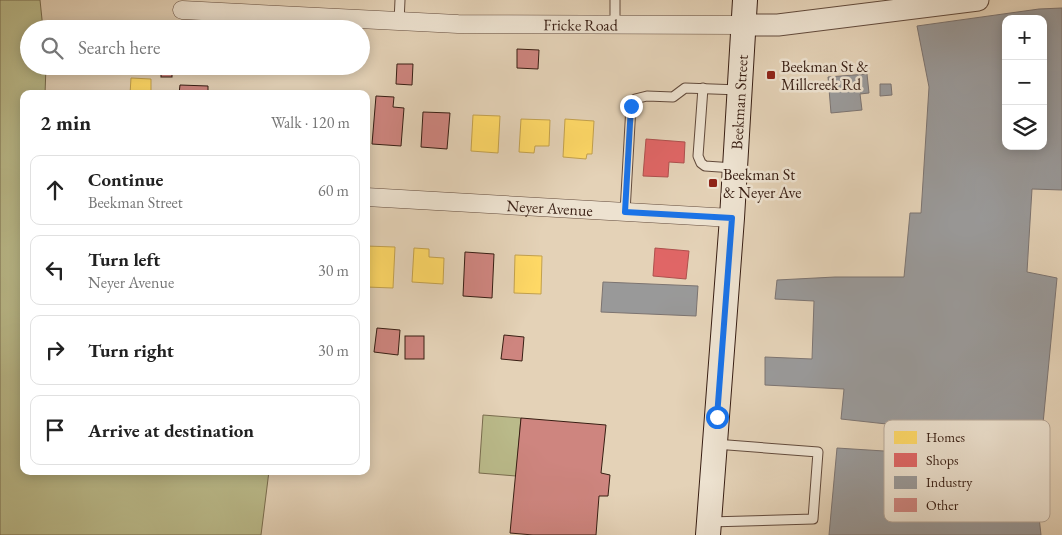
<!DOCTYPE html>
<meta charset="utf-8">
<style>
:root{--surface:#fff;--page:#f6f6f6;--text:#222;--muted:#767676;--line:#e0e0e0}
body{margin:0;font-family:"EB Garamond",serif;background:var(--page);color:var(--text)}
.controls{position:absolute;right:15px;top:15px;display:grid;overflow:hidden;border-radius:10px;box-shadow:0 2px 12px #0003}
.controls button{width:45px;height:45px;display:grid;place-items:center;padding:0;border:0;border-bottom:1px solid var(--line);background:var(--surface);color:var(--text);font:25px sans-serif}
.stop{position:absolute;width:15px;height:15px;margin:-11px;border:4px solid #1a73e8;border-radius:50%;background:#fff}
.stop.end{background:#1a73e8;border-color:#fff;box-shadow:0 1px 5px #0008}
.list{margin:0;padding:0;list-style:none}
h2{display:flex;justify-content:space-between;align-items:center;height:65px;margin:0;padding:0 20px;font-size:21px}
h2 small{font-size:16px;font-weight:400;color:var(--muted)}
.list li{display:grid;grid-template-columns:32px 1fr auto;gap:15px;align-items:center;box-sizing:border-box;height:70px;margin:0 10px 10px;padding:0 10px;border:1px solid var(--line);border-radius:10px}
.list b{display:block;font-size:19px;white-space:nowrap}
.list p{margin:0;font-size:16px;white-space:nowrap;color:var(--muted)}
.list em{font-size:16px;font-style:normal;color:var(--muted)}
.icon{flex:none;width:28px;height:28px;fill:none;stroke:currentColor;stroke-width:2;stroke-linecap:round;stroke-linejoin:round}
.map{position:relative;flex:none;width:1062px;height:535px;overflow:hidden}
.search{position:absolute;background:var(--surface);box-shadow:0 2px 12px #0003;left:20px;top:20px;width:350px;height:55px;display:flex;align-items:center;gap:12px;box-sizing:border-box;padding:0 18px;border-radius:28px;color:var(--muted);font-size:19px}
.panel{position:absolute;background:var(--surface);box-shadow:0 2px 12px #0003;left:20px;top:90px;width:350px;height:385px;border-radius:10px}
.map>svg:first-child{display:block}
.green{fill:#baba8a;stroke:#796c4e}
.homes{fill:#ffd966;stroke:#c3a14d}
.shops{fill:#e06666;stroke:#ae504d}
.industry{fill:#999;stroke:#7c7471;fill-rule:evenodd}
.building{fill:#ce857f;stroke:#381e13}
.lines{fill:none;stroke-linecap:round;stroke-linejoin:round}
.service-casing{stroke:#634b3c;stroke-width:11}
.minor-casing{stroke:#634b3c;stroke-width:19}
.tertiary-casing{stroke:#634b3c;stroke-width:23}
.secondary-casing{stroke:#381e13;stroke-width:26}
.service{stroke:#ede2d0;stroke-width:9}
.minor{stroke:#ede2d0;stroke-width:18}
.tertiary{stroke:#ede2d0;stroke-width:21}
.secondary{stroke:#ede2d0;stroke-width:24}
.route{stroke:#1a73e8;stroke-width:6}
.poi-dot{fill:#8f2418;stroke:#ede2d0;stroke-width:2}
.labels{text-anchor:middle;stroke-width:5;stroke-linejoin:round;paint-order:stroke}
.street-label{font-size:16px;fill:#381e13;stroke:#ede2d0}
.poi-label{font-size:16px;fill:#381e13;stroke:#ede2d0;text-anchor:start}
.key{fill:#ede2d0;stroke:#b7a797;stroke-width:1}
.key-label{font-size:14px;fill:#381e13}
</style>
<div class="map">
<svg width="1062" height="535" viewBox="0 0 1062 535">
<rect width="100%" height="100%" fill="#e4d2b7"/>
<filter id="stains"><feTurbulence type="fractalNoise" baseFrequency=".004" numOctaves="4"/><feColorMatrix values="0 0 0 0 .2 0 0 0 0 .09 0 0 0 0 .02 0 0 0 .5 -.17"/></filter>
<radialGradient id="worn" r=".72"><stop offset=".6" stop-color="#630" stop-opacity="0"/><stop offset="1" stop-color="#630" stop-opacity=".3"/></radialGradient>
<g class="green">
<polygon points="0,0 40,0 43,29 29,29 29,66 46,66 45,94 24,94 24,471 269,471 261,535 0,535"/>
<polygon points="483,415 521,418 516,476 479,473"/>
</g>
<g class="homes">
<polygon points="131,78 151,79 151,93 160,94 130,94"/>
<polygon points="473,115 500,116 498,153 471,151"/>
<polygon points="521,119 550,120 549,146 535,146 534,153 519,152"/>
<polygon points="565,119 594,121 592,154 587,154 586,159 563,157"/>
<polygon points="366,246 395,247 393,288 366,287"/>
<polygon points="414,248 429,249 429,257 444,258 443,284 412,282"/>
<polygon points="515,255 542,256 541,294 514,293"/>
</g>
<g class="shops">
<polygon points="646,139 685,142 684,163 669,162 668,177 643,176"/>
<polygon points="655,248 689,251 686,279 653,276"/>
</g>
<g class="industry">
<path d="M1062,8V190L1032,189L1027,272L1057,278L1042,434L990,431V459L1033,463L1041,535H829L837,448L931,454L932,429L841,419L844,389L765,385V357L812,359L814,301L775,299L777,280L835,277H904L910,213H921L929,87L917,26L1039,9ZM1006,19H1043V146H1006Z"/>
<polygon points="867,74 869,93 860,94 862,110 831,113 828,77"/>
<polygon points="880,84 891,84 892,95 880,96"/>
<polygon points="603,282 698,286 696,316 601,312"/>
</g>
<g class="building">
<polygon points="517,49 539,50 538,69 517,68"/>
<polygon points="397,64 413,64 412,85 396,84"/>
<rect x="161" y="66" width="11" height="11"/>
<polygon points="180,85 208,86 208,94 179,94"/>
<polygon points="376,96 394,97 393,107 404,108 401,146 372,144"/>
<polygon points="423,112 450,113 447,149 421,147"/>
<polygon points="465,252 494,254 492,298 463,296"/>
<polygon points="377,328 400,330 398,355 374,352"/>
<polygon points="504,335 524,337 522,361 501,359"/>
<rect x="405" y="336" width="19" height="23"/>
<polygon points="521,418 606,425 601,473 610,475 608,496 599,496 596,535 533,535 510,533"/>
</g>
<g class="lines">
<defs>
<g id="service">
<polyline points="399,22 400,0"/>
<polyline points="615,24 615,0"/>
<polyline points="703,88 698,156 701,163 705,166 734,168"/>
<polyline points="625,212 631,106 635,99 647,96 673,97 685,88 740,90"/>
<polyline points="709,522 813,519 818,452 715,444"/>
</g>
<g id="minor">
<path id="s1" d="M182,10L458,24L744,25"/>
<path id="s2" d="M366,197L732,218"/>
</g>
<polyline id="tertiary" points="744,25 778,25 978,0"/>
<g id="secondary">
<path id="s3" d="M708,535L732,218L745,0"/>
</g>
</defs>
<use href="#service" class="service-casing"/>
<use href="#minor" class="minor-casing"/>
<use href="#tertiary" class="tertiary-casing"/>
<use href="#secondary" class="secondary-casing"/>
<use href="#service" class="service"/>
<use href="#minor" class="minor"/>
<use href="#tertiary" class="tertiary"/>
<use href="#secondary" class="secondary"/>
</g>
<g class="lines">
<polyline class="route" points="631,106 625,212 732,218 717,417"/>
</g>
<g class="poi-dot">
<rect x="766" y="70" width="10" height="10" rx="2.5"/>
<rect x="708" y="178" width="10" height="10" rx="2.5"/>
</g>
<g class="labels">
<g class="street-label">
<text dy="6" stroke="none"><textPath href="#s1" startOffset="399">Fricke Road</textPath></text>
<text dy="6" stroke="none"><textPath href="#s3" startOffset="434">Beekman Street</textPath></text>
<text dy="6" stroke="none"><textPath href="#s2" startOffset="184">Neyer Avenue</textPath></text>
</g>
<g class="poi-label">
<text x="781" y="72">Beekman St &amp;<tspan x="781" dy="18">Millcreek Rd</tspan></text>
<text x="723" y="180">Beekman St<tspan x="723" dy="18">&amp; Neyer Ave</tspan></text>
</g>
</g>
<rect x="884" y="420" width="166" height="102" rx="8" class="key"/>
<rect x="894" y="431" width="23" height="13" fill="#ffd966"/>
<rect x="894" y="453" width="23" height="14" fill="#e06666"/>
<rect x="894" y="476" width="23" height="13" fill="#999"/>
<rect x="894" y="498" width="23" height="14" fill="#ce857f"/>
<g class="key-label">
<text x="926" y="442">Homes</text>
<text x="926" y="465">Shops</text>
<text x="926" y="487">Industry</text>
<text x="926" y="510">Other</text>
</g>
<rect width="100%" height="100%" filter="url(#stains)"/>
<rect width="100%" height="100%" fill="url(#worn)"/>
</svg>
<div class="controls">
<button>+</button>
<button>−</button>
<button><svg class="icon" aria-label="layers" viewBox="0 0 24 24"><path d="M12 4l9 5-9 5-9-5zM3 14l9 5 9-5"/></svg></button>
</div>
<div class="stop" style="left:717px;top:417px"></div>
<div class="stop end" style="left:631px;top:106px"></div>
<div class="search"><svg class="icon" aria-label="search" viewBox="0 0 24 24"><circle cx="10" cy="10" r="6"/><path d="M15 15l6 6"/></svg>Search here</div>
<section class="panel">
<h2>2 min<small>Walk · 120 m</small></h2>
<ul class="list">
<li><svg class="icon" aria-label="ahead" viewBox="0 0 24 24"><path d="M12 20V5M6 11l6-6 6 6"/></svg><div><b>Continue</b><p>Beekman Street</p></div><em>60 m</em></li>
<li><svg class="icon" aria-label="left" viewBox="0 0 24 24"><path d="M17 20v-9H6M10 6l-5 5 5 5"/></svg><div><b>Turn left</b><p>Neyer Avenue</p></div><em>30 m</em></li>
<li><svg class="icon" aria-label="right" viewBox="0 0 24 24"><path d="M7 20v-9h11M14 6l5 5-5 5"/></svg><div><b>Turn right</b></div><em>30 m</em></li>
<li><svg class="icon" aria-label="arrive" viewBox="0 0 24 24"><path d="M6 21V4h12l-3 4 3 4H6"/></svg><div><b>Arrive at destination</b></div></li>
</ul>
</section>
</div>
